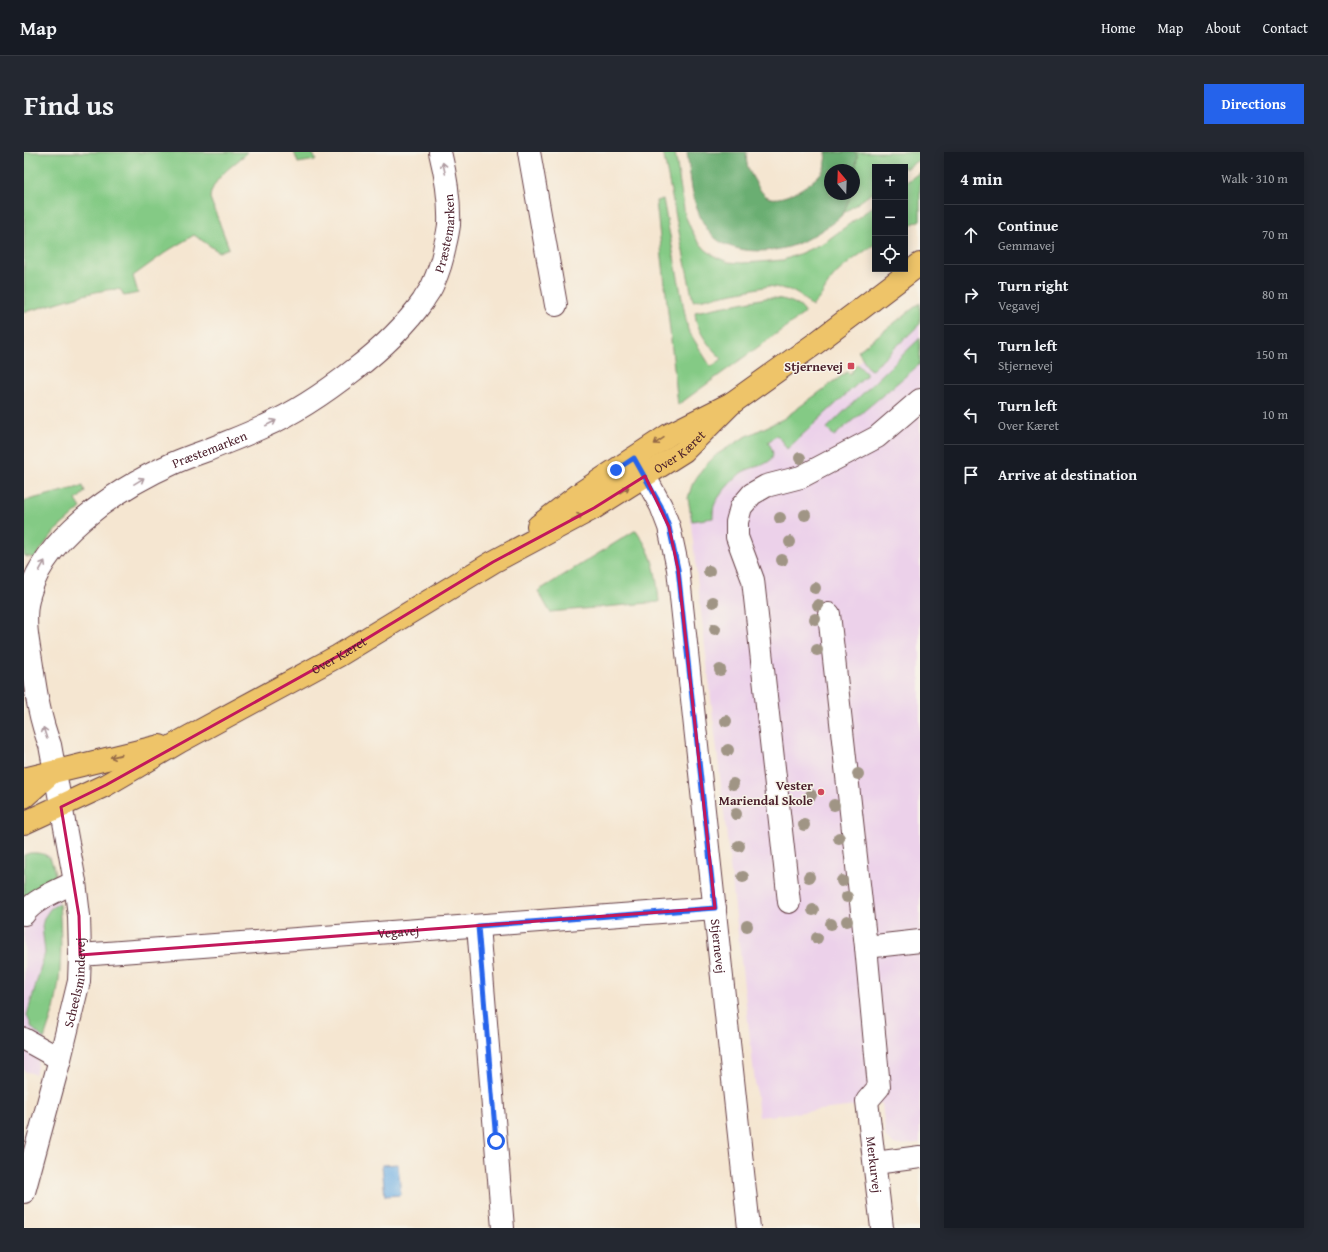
<!DOCTYPE html>
<meta charset="utf-8">
<style>
:root{--surface:#171b24;--page:#242831;--text:#f1f3f6;--muted:#9ea1a6;--line:#363941;--accent:#2563eb}
body{margin:0;font-family:"Gentium Book Plus",serif;background:var(--page);color:var(--text)}
.controls{position:absolute;right:12px;top:12px;display:grid;overflow:hidden;border-radius:0px;box-shadow:0 2px 10px #0003}
.controls button{width:36px;height:36px;display:grid;place-items:center;padding:0;border:0;border-bottom:1px solid var(--line);background:var(--surface);color:var(--text);font:20px sans-serif}
.compass{position:absolute;left:800px;top:12px;width:36px;height:36px;border-radius:50%;background:var(--surface);box-shadow:0 2px 10px #0003;rotate:341deg}
.stop{position:absolute;width:12px;height:12px;margin:-9px;border:3px solid #2563eb;border-radius:50%;background:#fff}
.stop.end{background:#2563eb;border-color:#fff;box-shadow:0 1px 4px #0008}
.list{margin:0;padding:0;list-style:none}
h2{display:flex;justify-content:space-between;align-items:center;height:52px;margin:0;padding:0 16px;font-size:17px}
h2 small{font-size:13px;font-weight:400;color:var(--muted)}
.list li{display:grid;grid-template-columns:26px 1fr auto;gap:12px;align-items:center;box-sizing:border-box;height:60px;padding:0 16px;border-top:1px solid var(--line)}
.list b{display:block;font-size:15px;white-space:nowrap}
.list p{margin:0;font-size:13px;white-space:nowrap;color:var(--muted)}
.list em{font-size:13px;font-style:normal;color:var(--muted)}
.icon{flex:none;width:22px;height:22px;fill:none;stroke:currentColor;stroke-width:2;stroke-linecap:round;stroke-linejoin:round}
.map{position:relative;flex:none;width:896px;height:1076px;overflow:hidden;border-radius:0px}
header{display:flex;align-items:center;gap:24px;box-sizing:border-box;height:56px;padding:0 20px;background:var(--surface);border-bottom:1px solid var(--line)}
header strong{font-size:19px}
nav{display:flex;gap:22px;margin-inline-start:auto;font-size:14px}
.intro{display:flex;align-items:center;justify-content:space-between;box-sizing:border-box;height:96px;padding:0 24px}
h1{margin:0;font-size:28px}
.button{padding:10px 18px;border-radius:0px;background:var(--accent);color:#fff;font-size:14px;font-weight:700}
main{display:flex;gap:24px;padding:0 24px}
aside{flex:1;background:var(--surface);border-radius:0px;box-shadow:0 2px 10px #0003}
.map>svg:first-child{display:block}
.built{fill:#ecd1ea}
.green{fill:#84ca85;stroke:#677458}
.forest{fill:#6bae72;stroke:#5a664e}
.water{fill:#72b1e5;stroke:#5e6888}
.lines{fill:none;stroke-linecap:round;stroke-linejoin:round}
.minor-casing{stroke:#643d44;stroke-width:24}
.major-casing{stroke:#643d44;stroke-width:24}
.minor{stroke:#fff;stroke-width:22}
.major{stroke:#eec469;stroke-width:22}
.tree{fill:#a09585}
.oneway{stroke:#ae9aa0}
.oneway2{stroke:#946947}
.route{stroke:#2563eb;stroke-width:5}
.marked{fill:none;stroke:#c2185b;stroke-width:3;stroke-linejoin:round}
.poi-dot{fill:#d1495b;stroke:#f7f3e8;stroke-width:1.5}
.labels{text-anchor:middle;stroke-width:3;stroke-linejoin:round;paint-order:stroke}
.street-label{font-size:13px;fill:#4a1f2b;stroke:#f7f3e8}
.poi-label{font-size:13px;font-weight:bold;fill:#4a1f2b;stroke:#f7f3e8;text-anchor:end}
</style>
<header>
<strong>Map</strong>
<nav><a>Home</a><a>Map</a><a>About</a><a>Contact</a></nav>
</header>
<div class="intro"><h1>Find us</h1><a class="button">Directions</a></div>
<main>
<div class="map">
<svg width="896" height="1076" viewBox="0 0 896 1076">
<rect width="100%" height="100%" fill="#f7f3e8"/>
<filter id="ink" filterUnits="userSpaceOnUse"><feTurbulence type="fractalNoise" baseFrequency=".025" numOctaves="2"/><feDisplacementMap in="SourceGraphic" scale="8" xChannelSelector="R" yChannelSelector="G"/><feConvolveMatrix kernelMatrix="1 2 1 2 8 2 1 2 1" color-interpolation-filters="sRGB"/></filter>
<filter id="wash" filterUnits="userSpaceOnUse"><feTurbulence type="fractalNoise" baseFrequency=".012" numOctaves="4" result="noise"/><feDisplacementMap in="SourceGraphic" scale="16" xChannelSelector="R" yChannelSelector="G"/><feGaussianBlur stdDeviation="0.9" result="paint"/><feColorMatrix in="noise" values="0 0 0 0 0 0 0 0 0 0 0 0 0 0 0 0 0 1.4 0 .05"/><feComposite in="paint" operator="in"/></filter>
<g filter="url(#wash)">
<rect width="100%" height="100%" fill="#f5e6d1"/>
<g class="built">
<polygon points="896,151 896,991 877,993 869,992 862,986 858,951 735,965 664,346 668,333 678,317 692,303 719,286 759,267 823,220 826,222 838,206 834,199"/>
<polygon points="6,701 17,701 23,703 26,706 32,728 37,770 35,829 30,857 20,887 11,922 0,919 0,703"/>
</g>
<g class="green">
<path d="M0,0H224C210,13 188,26 186,46L205,96L195,100L170,83L145,98L109,124L114,141L100,144L97,138C81,133 20,156 0,160Z"/>
<polygon points="270,0 288,0 292,8 274,11"/>
<path d="M639,0H651L661,63L667,77L673,88L682,98L692,105L704,110L718,111L735,110L759,108L775,102L801,90L851,53V92C838,101 823,111 812,122C802,132 798,146 788,154L775,143L766,138L745,134L669,149Z"/>
<polygon points="831,0 896,0 896,7 881,17 881,15 851,15 851,39 817,63 828,42 830,42 833,3"/>
<polygon points="896,20 896,68 881,76 881,31"/>
<path d="M639,47L664,178L687,215L698,207C685,194 672,179 671,160L742,146C753,145 776,149 781,161L654,253L632,49Z"/>
<polygon points="896,151 896,172 848,218 845,217 834,199"/>
<polygon points="896,186 896,212 810,284 803,276"/>
<path d="M833,212L842,221V224L763,297L753,283L744,290C761,315 729,312 717,321C709,327 693,345 690,354C689,358 689,363 689,366L668,369L664,346L668,333L678,317L692,303L719,286L759,267L823,220L826,222Z"/>
<polygon points="59,334 61,340 52,348 57,356 32,378 23,389 11,406 0,404 0,349"/>
<path d="M612,378C630,404 632,419 635,450L526,460L514,439Z"/>
<path d="M6,701C29,700 28,709 32,728L11,736L0,745V703Z"/>
<path d="M35,751C38,786 38,824 30,857C27,867 23,877 20,887L8,876L3,863L21,801L18,774L20,766L26,757Z"/>
</g>
<path class="forest" d="M663,0H723C721,10 724,17 729,26C733,32 737,42 744,45C758,52 792,30 799,18C802,12 803,7 802,0H831L833,3L831,36L830,38V18H806V42H828C824,48 822,58 817,64C808,73 780,90 768,94C744,102 703,102 686,81C668,58 667,28 663,0Z"/>
<polygon class="water" points="374,1012 377,1043 361,1044 358,1013"/>
</g>
<g filter="url(#ink)">
<g class="lines">
<defs>
<g id="minor">
<polyline points="505,0 532,153"/>
<path id="s1" d="M612,308L637,354L645,375L654,417L725,1076"/>
<polyline points="805,462 842,795 896,789"/>
<polyline points="765,750 729,428 713,385 713,370 717,355 728,342 742,334 777,325 853,285 896,248"/>
<path d="M0,762C9,748 35,738 51,730"/>
<polyline points="454,774 479,1076"/>
<path id="s2" d="M842,795L855,935L843,949L858,1076"/>
<path id="s3" d="M56,803L691,756"/>
<polyline points="0,887 36,907"/>
<polyline points="851,1011 896,1005"/>
<path id="s4" d="M0,1040L36,907L55,829L56,803L55,764L51,730L26,593C16,568 12,541 8,514C5,494 0,474 3,453C13,388 94,336 150,311C161,306 173,302 184,298C203,290 222,283 241,274C273,260 302,240 330,218C356,198 380,176 399,149C402,143 407,138 409,132C415,119 419,106 421,93C423,86 424,79 425,73C426,48 422,24 416,0"/>
</g>
<g id="major">
<polyline points="514,374 558,340 646,282 708,251 792,191 896,112"/>
<polyline points="0,627 136,594"/>
<polyline points="0,645 26,622"/>
<path id="s5" d="M0,671L82,633L157,589L314,504L469,410L570,356L660,299L708,251"/>
</g>
</defs>
<use href="#minor" class="minor-casing"/>
<use href="#major" class="major-casing"/>
<use href="#minor" class="minor"/>
<use href="#major" class="major"/>
</g>
<g class="tree">
<circle cx="776" cy="306" r="6"/>
<circle cx="781" cy="363" r="6"/>
<circle cx="756" cy="366" r="6"/>
<circle cx="766" cy="390" r="6"/>
<circle cx="758" cy="408" r="6"/>
<circle cx="685" cy="419" r="6"/>
<circle cx="791" cy="436" r="6"/>
<circle cx="689" cy="450" r="6"/>
<circle cx="794" cy="453" r="6"/>
<circle cx="791" cy="467" r="6"/>
<circle cx="691" cy="477" r="6"/>
<circle cx="793" cy="498" r="6"/>
<circle cx="696" cy="518" r="6"/>
<circle cx="702" cy="569" r="6"/>
<circle cx="704" cy="598" r="6"/>
<circle cx="834" cy="622" r="6"/>
<circle cx="709" cy="632" r="6"/>
<circle cx="787" cy="643" r="6"/>
<circle cx="810" cy="653" r="6"/>
<circle cx="712" cy="662" r="6"/>
<circle cx="780" cy="673" r="6"/>
<circle cx="815" cy="686" r="6"/>
<circle cx="715" cy="694" r="6"/>
<circle cx="719" cy="725" r="6"/>
<circle cx="785" cy="725" r="6"/>
<circle cx="818" cy="729" r="6"/>
<circle cx="823" cy="745" r="6"/>
<circle cx="789" cy="758" r="6"/>
<circle cx="823" cy="769" r="6"/>
<circle cx="807" cy="772" r="6"/>
<circle cx="723" cy="774" r="6"/>
<circle cx="793" cy="786" r="6"/>
</g>
<defs><path id="oneway-shaft" d="M-6 0H5M1.5-3L5.5 0L1.5 3" fill="none" stroke-width="1.6" stroke-linecap="round" stroke-linejoin="round"/></defs>
<g class="oneway">
<use href="#oneway-shaft" transform="translate(420 16) rotate(-103)"/>
<use href="#oneway-shaft" transform="translate(247 271) rotate(-27)"/>
<use href="#oneway-shaft" transform="translate(115 329) rotate(-31)"/>
<use href="#oneway-shaft" transform="translate(18 414) rotate(-61)"/>
<use href="#oneway-shaft" transform="translate(21 581) rotate(-108)"/>
</g>
<g class="oneway2">
<use href="#oneway-shaft" transform="translate(635 289) rotate(146)"/>
<use href="#oneway-shaft" transform="translate(600 338) rotate(-33)"/>
<use href="#oneway-shaft" transform="translate(553 365) rotate(-28)"/>
<use href="#oneway-shaft" transform="translate(92 604) rotate(167)"/>
</g>
</g>
<g class="lines" filter="url(#ink)">
<polyline class="route" points="472,989 454,774 691,756 654,417 645,375 637,354 610,306 592,318"/>
</g>
<path class="marked" d="M621,324L645,375L654,417L691,756L56,803L55,764L37,655L82,633L314,504L469,410L570,356Z"/>
<g class="poi-dot">
<rect x="823" y="210" width="8" height="8" rx="2"/>
<circle cx="797" cy="640" r="4"/>
</g>
<g class="labels">
<g class="street-label">
<text dy="5" stroke="none"><textPath href="#s4" startOffset="1185">Præstemarken</textPath></text>
<text dy="5" stroke="none"><textPath href="#s4" startOffset="849">Præstemarken</textPath></text>
<text dy="5" stroke="none"><textPath href="#s5" startOffset="754">Over Kæret</textPath></text>
<text dy="5" stroke="none"><textPath href="#s5" startOffset="357">Over Kæret</textPath></text>
<text dy="5" stroke="none"><textPath href="#s3" startOffset="319">Vegavej</textPath></text>
<text dy="5" stroke="none"><textPath href="#s1" startOffset="497">Stjernevej</textPath></text>
<text dy="5" stroke="none"><textPath href="#s4" startOffset="216">Scheelsmindevej</textPath></text>
<text dy="5" stroke="none"><textPath href="#s2" startOffset="223">Merkurvej</textPath></text>
</g>
<g class="poi-label">
<text x="819" y="219">Stjernevej</text>
<text x="789" y="638">Vester<tspan x="789" dy="15">Mariendal Skole</tspan></text>
</g>
</g>
</svg>
<div class="controls">
<button>+</button>
<button>−</button>
<button><svg class="icon" aria-label="locate" viewBox="0 0 24 24"><circle cx="12" cy="12" r="6"/><path d="M12 2v4M12 18v4M2 12h4M18 12h4"/></svg></button>
</div>
<svg class="compass" viewBox="-18 -18 36 36"><path d="M0-13l5 13h-10z" fill="#e53935"/><path d="M0 13l5-13h-10z" fill="#9ea1a6"/></svg>
<div class="stop" style="left:472px;top:989px"></div>
<div class="stop end" style="left:592px;top:318px"></div>
</div>
<aside>
<h2>4 min<small>Walk · 310 m</small></h2>
<ul class="list">
<li><svg class="icon" aria-label="ahead" viewBox="0 0 24 24"><path d="M12 20V5M6 11l6-6 6 6"/></svg><div><b>Continue</b><p>Gemmavej</p></div><em>70 m</em></li>
<li><svg class="icon" aria-label="right" viewBox="0 0 24 24"><path d="M7 20v-9h11M14 6l5 5-5 5"/></svg><div><b>Turn right</b><p>Vegavej</p></div><em>80 m</em></li>
<li><svg class="icon" aria-label="left" viewBox="0 0 24 24"><path d="M17 20v-9H6M10 6l-5 5 5 5"/></svg><div><b>Turn left</b><p>Stjernevej</p></div><em>150 m</em></li>
<li><svg class="icon" aria-label="left" viewBox="0 0 24 24"><path d="M17 20v-9H6M10 6l-5 5 5 5"/></svg><div><b>Turn left</b><p>Over Kæret</p></div><em>10 m</em></li>
<li><svg class="icon" aria-label="arrive" viewBox="0 0 24 24"><path d="M6 21V4h12l-3 4 3 4H6"/></svg><div><b>Arrive at destination</b></div></li>
</ul>
</aside>
</main>
